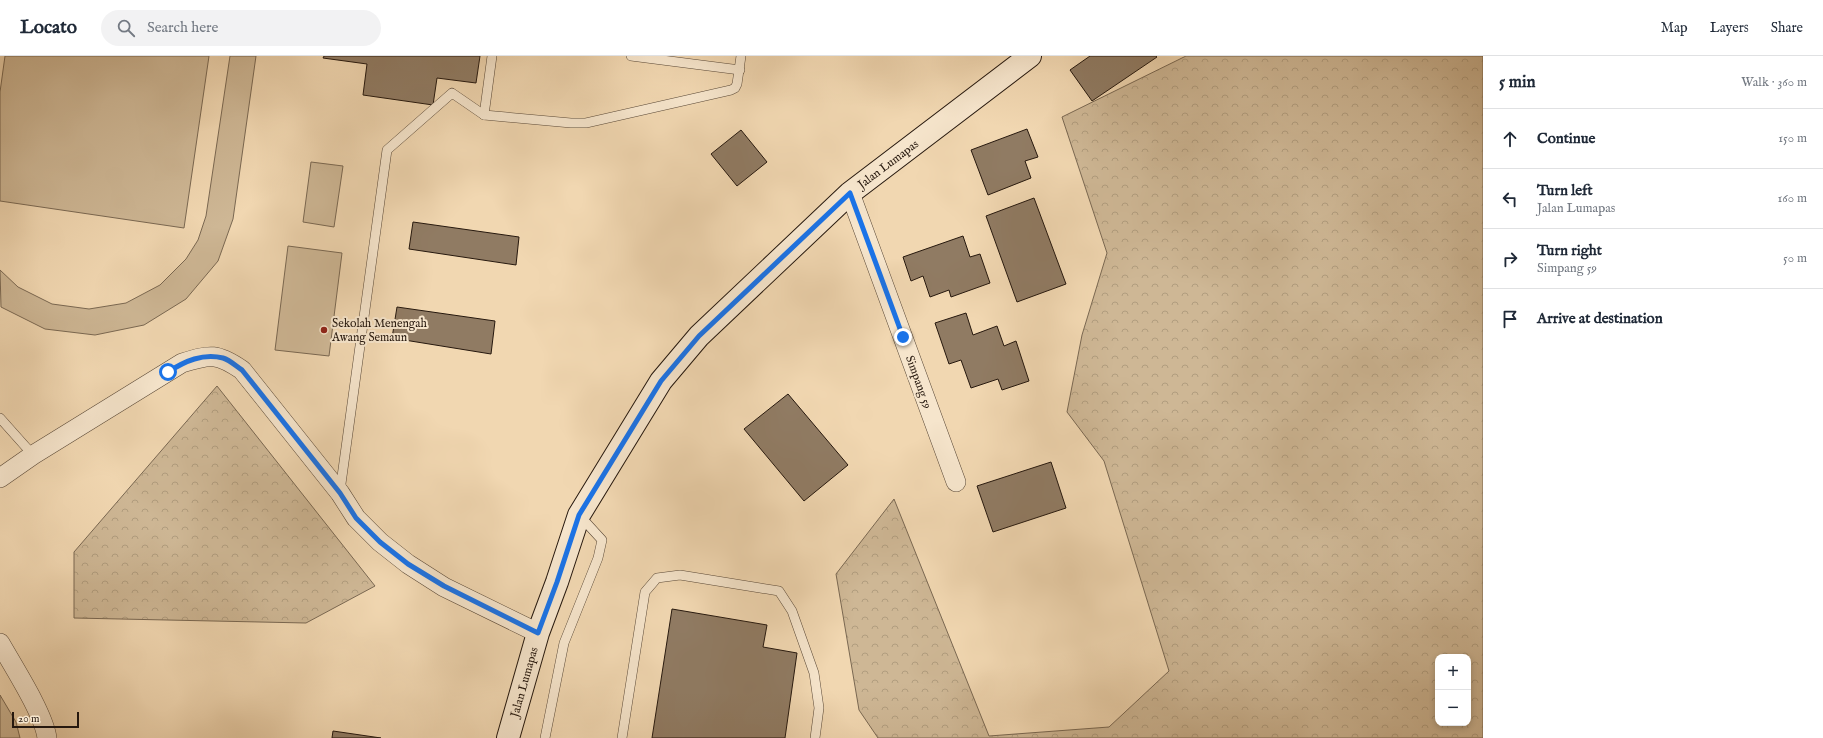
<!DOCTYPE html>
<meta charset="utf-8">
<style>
:root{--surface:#fff;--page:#f2f2f3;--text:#1f2937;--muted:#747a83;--line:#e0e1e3}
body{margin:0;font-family:"IM FELL English",serif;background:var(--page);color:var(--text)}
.controls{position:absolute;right:12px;bottom:12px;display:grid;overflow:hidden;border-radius:8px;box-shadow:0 2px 6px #0003}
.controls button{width:36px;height:36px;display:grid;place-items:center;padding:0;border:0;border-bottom:1px solid var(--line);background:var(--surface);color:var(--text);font:20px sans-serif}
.scale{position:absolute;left:12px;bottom:10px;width:67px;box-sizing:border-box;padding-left:4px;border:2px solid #26180e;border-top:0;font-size:11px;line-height:14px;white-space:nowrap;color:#26180e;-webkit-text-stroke:3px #f6e5cc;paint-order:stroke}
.stop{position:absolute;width:12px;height:12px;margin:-9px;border:3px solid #1a73e8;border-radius:50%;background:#fff}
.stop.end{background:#1a73e8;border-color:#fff;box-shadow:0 1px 4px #0008}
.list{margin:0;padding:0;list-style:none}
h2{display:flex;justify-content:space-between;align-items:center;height:52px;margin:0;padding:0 16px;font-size:17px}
h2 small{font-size:13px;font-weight:400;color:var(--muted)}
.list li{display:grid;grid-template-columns:26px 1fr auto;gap:12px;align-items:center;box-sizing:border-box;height:60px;padding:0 16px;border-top:1px solid var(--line)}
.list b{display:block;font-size:15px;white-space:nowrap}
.list p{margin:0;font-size:13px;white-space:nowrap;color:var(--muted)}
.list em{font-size:13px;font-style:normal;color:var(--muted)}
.icon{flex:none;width:22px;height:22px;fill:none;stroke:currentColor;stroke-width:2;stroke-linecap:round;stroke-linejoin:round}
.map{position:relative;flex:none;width:1483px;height:682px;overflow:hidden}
header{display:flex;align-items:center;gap:24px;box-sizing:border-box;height:56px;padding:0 20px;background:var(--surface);border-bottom:1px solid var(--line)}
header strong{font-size:19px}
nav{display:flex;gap:22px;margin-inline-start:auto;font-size:14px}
.search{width:280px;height:36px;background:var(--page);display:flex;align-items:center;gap:10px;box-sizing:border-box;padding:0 14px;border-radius:22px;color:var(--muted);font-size:15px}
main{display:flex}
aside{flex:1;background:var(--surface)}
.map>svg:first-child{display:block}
.forest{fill:url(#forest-crowns);stroke:#7a6852;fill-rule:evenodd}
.pitch{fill:#ceb795;stroke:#7a6852}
.building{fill:#907b63;stroke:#26180e}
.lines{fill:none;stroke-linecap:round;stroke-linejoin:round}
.lane-casing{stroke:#594837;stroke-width:10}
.street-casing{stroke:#594837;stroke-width:20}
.secondary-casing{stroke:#26180e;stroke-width:24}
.lane{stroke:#f6e5cc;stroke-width:9}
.street{stroke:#f6e5cc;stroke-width:19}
.secondary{stroke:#f6e5cc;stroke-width:22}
.route{stroke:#1a73e8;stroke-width:5}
.poi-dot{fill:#8f2418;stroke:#f6e5cc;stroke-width:1.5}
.labels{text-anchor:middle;stroke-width:4;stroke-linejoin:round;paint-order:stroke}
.street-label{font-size:12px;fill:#26180e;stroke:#f6e5cc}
.poi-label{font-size:12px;fill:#26180e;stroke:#f6e5cc;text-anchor:start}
</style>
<header>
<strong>Locato</strong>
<div class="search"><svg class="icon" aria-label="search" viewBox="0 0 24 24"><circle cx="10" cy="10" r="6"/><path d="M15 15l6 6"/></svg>Search here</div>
<nav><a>Map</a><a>Layers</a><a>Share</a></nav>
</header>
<main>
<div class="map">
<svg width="1483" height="682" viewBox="0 0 1483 682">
<defs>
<pattern id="forest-crowns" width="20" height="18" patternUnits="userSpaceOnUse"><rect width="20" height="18" fill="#ceb795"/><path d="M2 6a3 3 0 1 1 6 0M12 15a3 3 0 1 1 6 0" fill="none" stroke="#b19d7f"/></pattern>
</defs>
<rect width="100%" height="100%" fill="#f1d7b1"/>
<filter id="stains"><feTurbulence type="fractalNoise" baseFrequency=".005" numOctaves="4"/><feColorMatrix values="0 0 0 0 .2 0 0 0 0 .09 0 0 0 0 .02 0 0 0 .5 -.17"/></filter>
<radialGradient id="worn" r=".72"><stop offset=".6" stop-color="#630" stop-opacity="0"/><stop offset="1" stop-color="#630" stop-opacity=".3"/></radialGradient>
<g class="forest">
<path d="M1186,0H1483V682H878L859,654L836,518L894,443L989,680L1109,671L1169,615L1104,405L1067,356L1082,279L1107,197L1062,61ZM1438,601H1468V667H1438Z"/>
<polygon points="217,330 375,530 306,567 74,562 74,496"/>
</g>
<g class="pitch">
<polygon points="5,0 209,0 184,172 0,145 0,36"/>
<polygon points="230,0 256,0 233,163 218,205 186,243 144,269 95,279 45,273 1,251 0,214 18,231 52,248 89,253 126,247 160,229 186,203 198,184 206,160"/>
<polygon points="311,106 343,110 334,171 303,166"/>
<polygon points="288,190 342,197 329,300 275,294"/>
<polygon points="0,639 16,666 20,682 0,682"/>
</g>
<g class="building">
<polygon points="324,0 480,0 476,27 437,22 433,49 363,39 367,8 323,2"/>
<polygon points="1090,0 1156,0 1157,1 1092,45 1070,14"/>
<polygon points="1027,73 1038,101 1025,105 1031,122 988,139 971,94"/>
<polygon points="741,74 767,106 737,130 711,98"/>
<polygon points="1034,142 1066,228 1017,246 986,160"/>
<polygon points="413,166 519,181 516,209 409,193"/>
<polygon points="963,180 970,201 980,198 990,227 951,241 949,234 930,241 923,220 911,225 903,201"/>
<polygon points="397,251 495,265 491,298 392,282"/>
<polygon points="966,257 973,279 997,270 1004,290 1016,285 1029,325 1002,334 998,323 971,332 961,304 949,308 935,267"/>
<polygon points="788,338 848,409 804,445 744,373"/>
<polygon points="1051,406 1066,452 993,476 977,430"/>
<polygon points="672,553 767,569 763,591 797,597 785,682 652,682"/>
<polygon points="333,675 381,682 332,682"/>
</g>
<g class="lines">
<defs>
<g id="lane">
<polyline points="631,0 740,14"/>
<polyline points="484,59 492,0"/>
<polyline points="0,362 33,399"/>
<polyline points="340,435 387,94 452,37 484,59 571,67 586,67 731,34 735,32 737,28 741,0"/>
<polyline points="545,682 564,587 598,502 602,484 580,460"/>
<polyline points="622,682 645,536 657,522 680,519 779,535 792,555 814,617 819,652 815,682"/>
</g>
<g id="street">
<polyline points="850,137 956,426"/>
<path d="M0,422L33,399L182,307C211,298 217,297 242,314L340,437L356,462L380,486L408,508L444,531L538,577"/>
<path d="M0,587C13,610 44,658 47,682"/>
</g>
<polyline id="secondary" points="508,682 538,577 557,526 579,459 661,325 699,280 850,137 1030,0"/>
</defs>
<use href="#lane" class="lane-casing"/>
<use href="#street" class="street-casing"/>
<use href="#secondary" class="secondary-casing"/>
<use href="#lane" class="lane"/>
<use href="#street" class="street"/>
<use href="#secondary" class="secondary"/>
</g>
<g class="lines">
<path class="route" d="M168,316C185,305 203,297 223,302C230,304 237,311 242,314L340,437L356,462L380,486L408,508L444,530L538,577L557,526L579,459L661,325L699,280L850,137L903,281"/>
</g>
<circle class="poi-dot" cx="324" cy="274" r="4"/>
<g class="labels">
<g class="street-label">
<text transform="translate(888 108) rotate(-37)" y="4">Jalan Lumapas</text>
<text transform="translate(919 326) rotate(70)" y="4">Simpang 59</text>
<text transform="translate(524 626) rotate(-74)" y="4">Jalan Lumapas</text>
</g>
<g class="poi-label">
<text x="332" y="271">Sekolah Menengah<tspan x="332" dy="14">Awang Semaun</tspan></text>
</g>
</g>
<rect width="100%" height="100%" filter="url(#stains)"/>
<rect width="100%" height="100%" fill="url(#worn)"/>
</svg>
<div class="controls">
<button>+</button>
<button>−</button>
</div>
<div class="scale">20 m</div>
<div class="stop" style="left:168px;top:316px"></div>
<div class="stop end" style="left:903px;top:281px"></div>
</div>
<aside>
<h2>5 min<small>Walk · 360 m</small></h2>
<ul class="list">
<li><svg class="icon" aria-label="ahead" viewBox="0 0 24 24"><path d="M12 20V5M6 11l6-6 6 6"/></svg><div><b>Continue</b></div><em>150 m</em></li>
<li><svg class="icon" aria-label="left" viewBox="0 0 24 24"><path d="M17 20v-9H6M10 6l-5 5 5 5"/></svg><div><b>Turn left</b><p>Jalan Lumapas</p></div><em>160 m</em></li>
<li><svg class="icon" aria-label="right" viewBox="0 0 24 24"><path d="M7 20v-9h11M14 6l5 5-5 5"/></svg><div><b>Turn right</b><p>Simpang 59</p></div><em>50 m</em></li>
<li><svg class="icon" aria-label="arrive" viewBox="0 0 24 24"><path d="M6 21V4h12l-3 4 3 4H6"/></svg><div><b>Arrive at destination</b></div></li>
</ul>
</aside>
</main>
